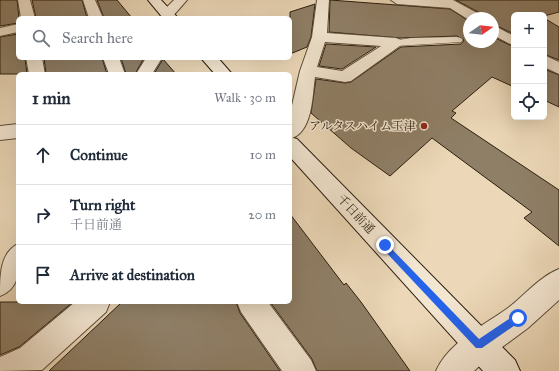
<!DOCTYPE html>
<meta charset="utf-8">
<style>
:root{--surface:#fff;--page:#f6f6f7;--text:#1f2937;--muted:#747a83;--line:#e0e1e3}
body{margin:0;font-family:"IM FELL Great Primer","Noto Serif JP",serif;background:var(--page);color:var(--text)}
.controls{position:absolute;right:12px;top:12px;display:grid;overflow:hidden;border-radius:6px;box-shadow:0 4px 16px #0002}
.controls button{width:36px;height:36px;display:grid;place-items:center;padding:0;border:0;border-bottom:1px solid var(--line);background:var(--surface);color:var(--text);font:20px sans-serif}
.compass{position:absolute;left:463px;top:12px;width:36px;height:36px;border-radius:50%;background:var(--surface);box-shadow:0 4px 16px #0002;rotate:76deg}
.stop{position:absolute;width:12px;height:12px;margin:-9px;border:3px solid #2563eb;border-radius:50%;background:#fff}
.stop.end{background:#2563eb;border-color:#fff;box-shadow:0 1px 4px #0008}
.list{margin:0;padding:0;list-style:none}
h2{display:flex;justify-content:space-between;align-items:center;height:52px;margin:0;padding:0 16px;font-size:17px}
h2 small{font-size:13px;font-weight:400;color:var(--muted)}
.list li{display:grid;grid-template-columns:26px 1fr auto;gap:12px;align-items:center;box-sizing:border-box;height:60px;padding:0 16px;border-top:1px solid var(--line)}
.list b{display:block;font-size:15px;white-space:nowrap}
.list p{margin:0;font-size:13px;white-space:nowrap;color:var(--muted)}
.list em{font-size:13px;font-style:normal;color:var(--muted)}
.icon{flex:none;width:22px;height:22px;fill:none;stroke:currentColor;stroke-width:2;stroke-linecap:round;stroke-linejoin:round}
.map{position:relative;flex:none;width:559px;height:371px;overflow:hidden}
.search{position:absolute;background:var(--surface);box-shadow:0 4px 16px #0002;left:16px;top:16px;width:276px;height:44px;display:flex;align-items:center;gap:10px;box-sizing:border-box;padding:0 14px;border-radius:6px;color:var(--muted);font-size:15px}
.panel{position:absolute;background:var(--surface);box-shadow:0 4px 16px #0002;left:16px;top:72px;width:276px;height:232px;border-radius:6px}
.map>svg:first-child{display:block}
.building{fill:#8f7f67;stroke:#2b1e0f}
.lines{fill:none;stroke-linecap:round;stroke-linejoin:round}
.lane-casing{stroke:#5b4c39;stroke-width:1}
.street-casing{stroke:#5b4c39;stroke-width:2}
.secondary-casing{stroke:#2b1e0f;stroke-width:2}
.lane{fill:#f3e6d1;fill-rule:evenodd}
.street{fill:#f3e6d1;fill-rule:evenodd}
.secondary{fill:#f3e6d1;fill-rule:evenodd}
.route{fill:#2563eb}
.poi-dot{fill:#8f2418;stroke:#f3e6d1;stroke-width:1.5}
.labels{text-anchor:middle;stroke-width:3;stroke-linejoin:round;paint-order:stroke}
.poi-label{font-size:12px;fill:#2b1e0f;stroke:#f3e6d1;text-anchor:end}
.street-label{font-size:12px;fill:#2b1e0f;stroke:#f3e6d1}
</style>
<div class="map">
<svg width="559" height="371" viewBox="0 0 559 371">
<rect width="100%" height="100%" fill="#ecd8b8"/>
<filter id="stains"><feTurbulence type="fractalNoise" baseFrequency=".005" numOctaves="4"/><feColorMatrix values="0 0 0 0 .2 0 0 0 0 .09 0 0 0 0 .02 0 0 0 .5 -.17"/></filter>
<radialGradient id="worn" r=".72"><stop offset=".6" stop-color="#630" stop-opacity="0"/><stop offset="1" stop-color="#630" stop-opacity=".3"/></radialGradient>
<g class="building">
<polygon points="0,0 17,0 19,18 18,18 18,23 0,26"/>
<polygon points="32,0 82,0 87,18 36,18"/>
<polygon points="97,0 117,0 132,18 104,18"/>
<polygon points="330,0 450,9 469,21 469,42 493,42 493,37 514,47 514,87 492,77 452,111 456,113 451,118 559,190 559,246 524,218 532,212 432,138 390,176 351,148 311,113 316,79 345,83 351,82 401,47 461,44 464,40 457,36 400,38 329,32"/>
<polygon points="456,0 559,0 559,12 544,16 514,15 514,34 493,24 493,18 484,18 482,14"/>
<polygon points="315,4 311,37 307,47 290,54 290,12"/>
<polygon points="544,18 559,27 559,60 544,54"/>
<polygon points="18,34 18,58 25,58 27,74 0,74 0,37"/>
<polygon points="326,44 376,47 342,69 319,66"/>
<polygon points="44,58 102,58 107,74 46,74"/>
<polygon points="121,58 144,58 135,74 126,74"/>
<polygon points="163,59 176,74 154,74"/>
<polygon points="544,69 559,75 559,107 544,100"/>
<polygon points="290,214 344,285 346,283 361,302 410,371 317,371 312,359 270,302 290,302"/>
<polygon points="0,302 73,302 19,347 0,355"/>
<polygon points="122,302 236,302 240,313 280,371 49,371"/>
</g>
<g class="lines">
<defs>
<polygon id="lane" points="457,37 461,38 463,40 461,42 396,46 390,43 392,41 411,38"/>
<g id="street">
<polygon points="18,0 30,0 35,18 21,18"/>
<polygon points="83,0 95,0 103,18 89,18"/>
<polygon points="174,0 187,0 172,17 162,17 160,14"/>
<path d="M317,0H329L327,33L396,38L401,40L404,43L351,81L345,82L315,77C312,97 313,132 290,139V114L300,71L312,37ZM325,42L381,46L342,71L317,67Z"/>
<polygon points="391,0 453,0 481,15 483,18 469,18 469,20 450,8 397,4"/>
<polygon points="18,24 18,32 0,36 0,28"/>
<polygon points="493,25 514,36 514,46 493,35"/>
<polygon points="544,55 559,62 559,74 544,67"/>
<polygon points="26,58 42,58 45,74 29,74"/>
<polygon points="103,58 119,58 125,74 109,74"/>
<polygon points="146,58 162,58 152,74 136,74"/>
<polygon points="18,124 18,138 0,140 0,126"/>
<path d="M18,244C18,265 23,287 0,296C0,275 0,253 18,244Z"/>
<path d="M559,269V300L528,328L490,356L474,371H436C449,342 483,326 508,308C525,295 539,277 559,269Z"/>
<polygon points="75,302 110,302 106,312 42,370 0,371 0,357 20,348"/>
<polygon points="237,302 268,302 311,360 316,371 282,371 241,312"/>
</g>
<g id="secondary">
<polygon points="148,0 161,0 178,18 163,18"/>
<polygon points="201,58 218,58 232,74 215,74"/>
<polygon points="290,137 297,139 515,360 520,371 483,371 290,157"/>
</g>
</defs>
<use href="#lane" class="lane-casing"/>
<use href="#street" class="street-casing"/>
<use href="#secondary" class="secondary-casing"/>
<use href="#lane" class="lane"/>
<use href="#street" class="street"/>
<use href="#secondary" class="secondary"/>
</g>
<polygon class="route" points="385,242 479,339 515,315 521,315 521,321 482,348 476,348 382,248 381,245"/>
<circle class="poi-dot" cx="424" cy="126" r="4"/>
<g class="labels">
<g class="poi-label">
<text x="416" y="130">アルタスハイム玉津</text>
</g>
<g class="street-label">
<text transform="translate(356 214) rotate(47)" y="4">千日前通</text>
</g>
</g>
<rect width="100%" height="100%" filter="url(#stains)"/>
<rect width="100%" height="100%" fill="url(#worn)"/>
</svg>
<div class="controls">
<button>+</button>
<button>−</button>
<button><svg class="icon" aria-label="locate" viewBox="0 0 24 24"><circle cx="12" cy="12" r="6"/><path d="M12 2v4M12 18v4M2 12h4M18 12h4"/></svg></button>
</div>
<svg class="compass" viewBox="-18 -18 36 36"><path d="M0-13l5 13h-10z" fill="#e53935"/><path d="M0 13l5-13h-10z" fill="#747a83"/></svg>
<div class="stop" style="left:518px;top:318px"></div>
<div class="stop end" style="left:385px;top:245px"></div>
<div class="search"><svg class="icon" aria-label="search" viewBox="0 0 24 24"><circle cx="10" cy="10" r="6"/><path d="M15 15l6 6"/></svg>Search here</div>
<section class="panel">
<h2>1 min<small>Walk · 30 m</small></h2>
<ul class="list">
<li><svg class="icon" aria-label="ahead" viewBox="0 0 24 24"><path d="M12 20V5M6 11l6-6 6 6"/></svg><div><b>Continue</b></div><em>10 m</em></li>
<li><svg class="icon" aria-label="right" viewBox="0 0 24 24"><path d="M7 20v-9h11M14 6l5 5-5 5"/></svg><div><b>Turn right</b><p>千日前通</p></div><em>20 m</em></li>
<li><svg class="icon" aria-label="arrive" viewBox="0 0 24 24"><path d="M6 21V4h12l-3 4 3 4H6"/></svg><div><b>Arrive at destination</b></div></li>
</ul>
</section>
</div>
